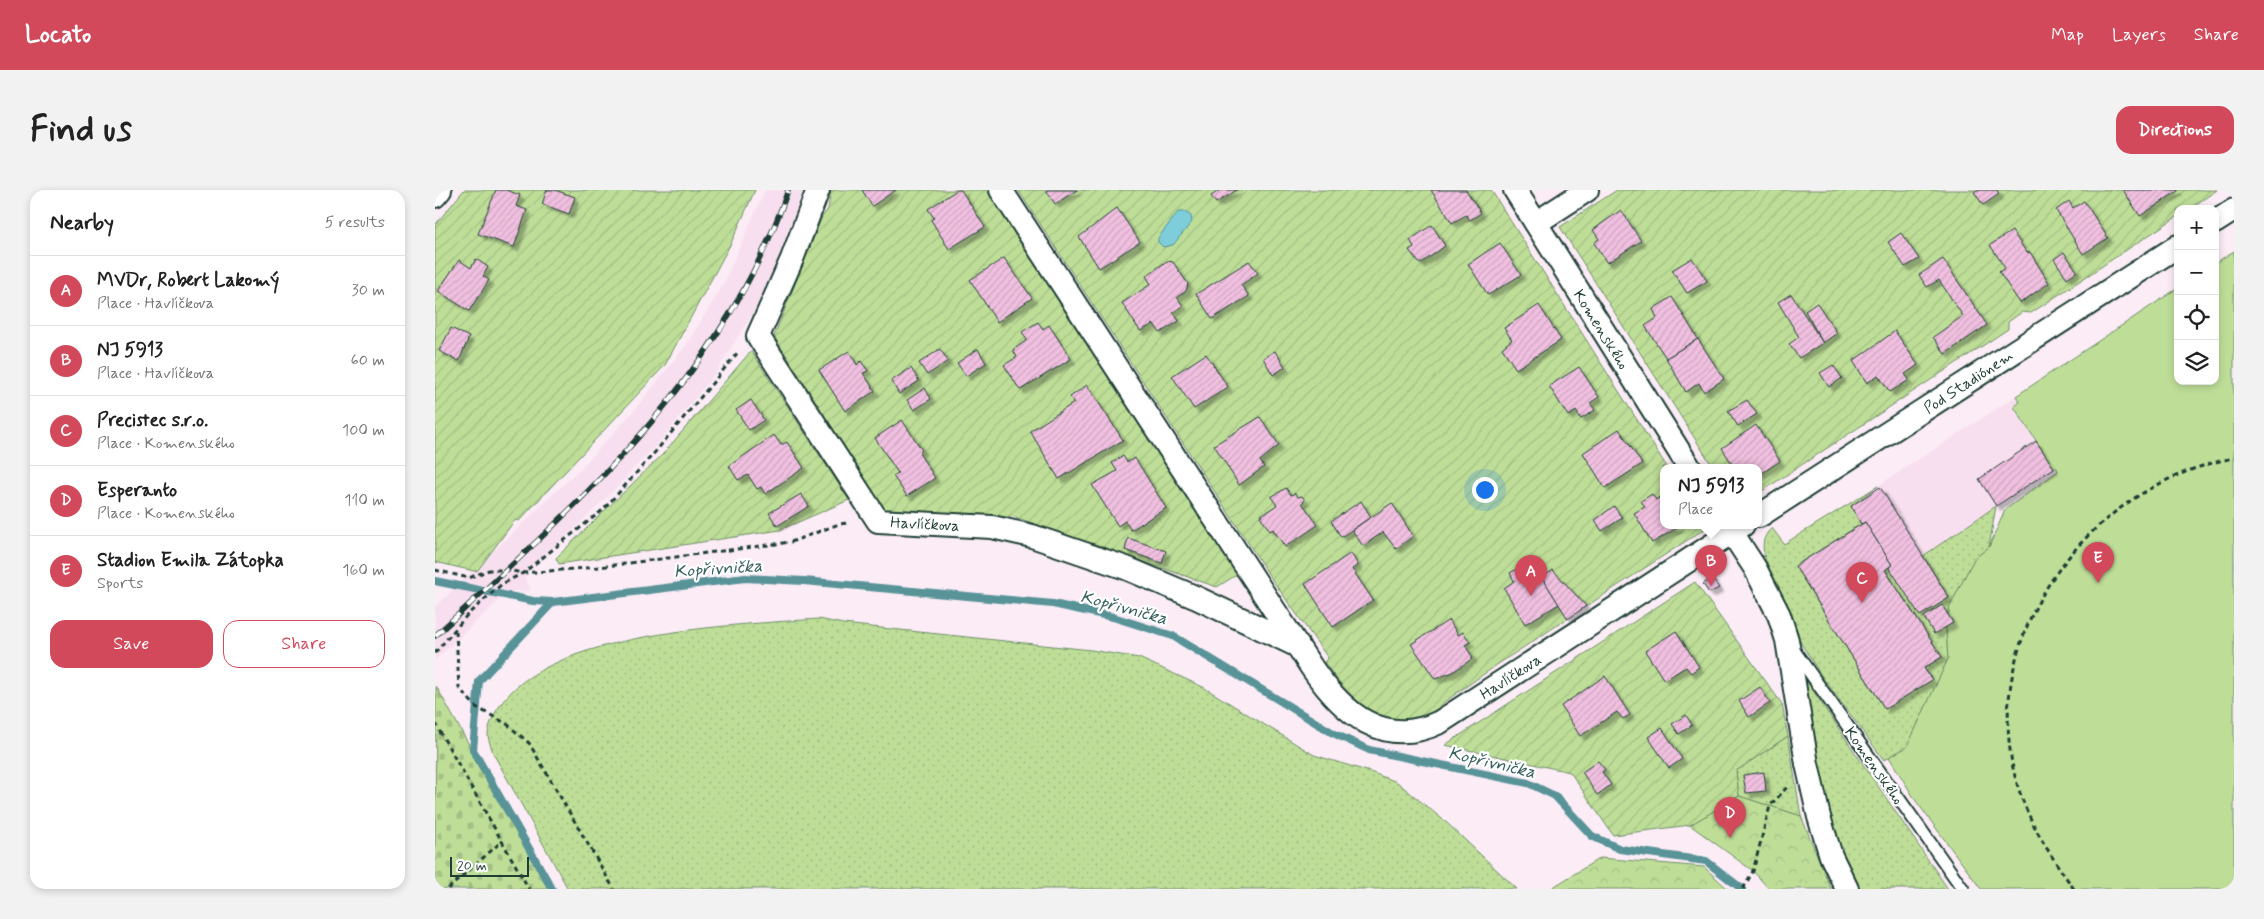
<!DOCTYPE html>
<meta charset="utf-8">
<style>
:root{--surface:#fff;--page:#f2f2f2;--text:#222;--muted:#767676;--line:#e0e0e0;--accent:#d1495b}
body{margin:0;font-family:Mynerve,sans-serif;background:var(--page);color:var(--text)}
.controls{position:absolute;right:15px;top:15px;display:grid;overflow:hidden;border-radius:10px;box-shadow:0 2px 8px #0003}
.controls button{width:45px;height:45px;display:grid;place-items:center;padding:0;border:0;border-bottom:1px solid var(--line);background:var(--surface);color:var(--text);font:25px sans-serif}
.scale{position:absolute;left:15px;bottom:12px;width:79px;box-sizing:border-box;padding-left:5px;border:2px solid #1f3d34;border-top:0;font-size:14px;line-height:18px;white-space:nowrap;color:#1f3d34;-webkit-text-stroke:4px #fff;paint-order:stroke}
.you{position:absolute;left:1049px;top:299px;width:18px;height:18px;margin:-12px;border:4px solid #fff;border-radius:50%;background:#1a73e8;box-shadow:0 0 0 8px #1a73e833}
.badge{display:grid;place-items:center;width:32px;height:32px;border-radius:50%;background:var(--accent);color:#fff;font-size:16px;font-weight:700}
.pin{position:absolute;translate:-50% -41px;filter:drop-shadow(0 1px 2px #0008)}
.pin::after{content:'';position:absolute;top:26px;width:18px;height:15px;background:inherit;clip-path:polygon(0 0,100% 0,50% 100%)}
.popup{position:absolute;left:1225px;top:274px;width:102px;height:65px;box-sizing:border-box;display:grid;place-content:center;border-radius:10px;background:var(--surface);filter:drop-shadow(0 1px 4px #0005);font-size:16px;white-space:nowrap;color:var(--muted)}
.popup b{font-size:19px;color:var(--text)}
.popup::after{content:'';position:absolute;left:50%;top:100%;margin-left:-10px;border:10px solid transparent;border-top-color:var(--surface)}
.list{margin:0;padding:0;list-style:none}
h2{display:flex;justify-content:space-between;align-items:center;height:65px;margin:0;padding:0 20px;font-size:21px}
h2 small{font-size:16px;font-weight:400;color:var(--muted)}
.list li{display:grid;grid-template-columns:32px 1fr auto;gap:15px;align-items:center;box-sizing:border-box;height:70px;padding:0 20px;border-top:1px solid var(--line)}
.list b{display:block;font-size:19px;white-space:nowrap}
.list p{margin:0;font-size:16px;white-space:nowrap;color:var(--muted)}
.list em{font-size:16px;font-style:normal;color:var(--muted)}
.actions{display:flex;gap:10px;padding:15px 20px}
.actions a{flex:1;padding:11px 0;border:1px solid var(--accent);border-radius:15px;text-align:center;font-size:18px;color:var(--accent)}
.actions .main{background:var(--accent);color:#fff}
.icon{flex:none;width:28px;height:28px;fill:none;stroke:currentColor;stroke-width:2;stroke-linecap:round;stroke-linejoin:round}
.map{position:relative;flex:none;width:1799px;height:699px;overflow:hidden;border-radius:15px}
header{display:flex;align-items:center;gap:30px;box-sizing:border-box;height:70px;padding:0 25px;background:var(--accent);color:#fff}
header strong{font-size:24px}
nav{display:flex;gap:28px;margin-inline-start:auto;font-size:18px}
.intro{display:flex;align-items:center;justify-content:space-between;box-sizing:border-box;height:120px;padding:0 30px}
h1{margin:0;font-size:35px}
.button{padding:12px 22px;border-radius:15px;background:var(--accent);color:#fff;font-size:18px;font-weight:700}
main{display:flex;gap:30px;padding:0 30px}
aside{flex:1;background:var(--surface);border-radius:15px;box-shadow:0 2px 8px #0003}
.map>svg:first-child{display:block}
.built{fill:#f8dfef}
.grass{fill:url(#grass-dots);stroke:#6e8e66}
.forest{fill:url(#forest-crowns);stroke:#6e8e66}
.cemetery{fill:url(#cemetery-stones);stroke:#6e8e66}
.park{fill:#bede98;stroke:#6e8e66}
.garden{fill:url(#garden-furrows);stroke:#6e8e66}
.water{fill:#7ecddb;stroke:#589398}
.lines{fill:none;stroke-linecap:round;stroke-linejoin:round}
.stream{stroke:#589398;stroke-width:8}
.building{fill:url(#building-hatch);stroke:#1f3d34;filter:url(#shadow)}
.lane-casing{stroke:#1f3d34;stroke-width:15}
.street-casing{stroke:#1f3d34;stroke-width:26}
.path{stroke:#1f3d34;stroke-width:3;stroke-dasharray:5 4;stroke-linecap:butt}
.lane{stroke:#fff;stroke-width:11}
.street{stroke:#fff;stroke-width:22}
.rail-casing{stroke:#1f3d34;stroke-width:5.5}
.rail{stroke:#fff;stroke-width:4;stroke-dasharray:11;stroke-linecap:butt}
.labels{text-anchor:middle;stroke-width:4.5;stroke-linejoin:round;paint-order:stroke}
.street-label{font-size:16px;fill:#1f3d34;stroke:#fff}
.water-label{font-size:18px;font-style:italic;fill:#37615e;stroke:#fff}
</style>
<header>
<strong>Locato</strong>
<nav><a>Map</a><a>Layers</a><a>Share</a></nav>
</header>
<div class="intro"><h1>Find us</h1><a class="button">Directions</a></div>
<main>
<aside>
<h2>Nearby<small>5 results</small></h2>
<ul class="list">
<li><span class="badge">A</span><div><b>MVDr, Robert Lakomý</b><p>Place · Havlíčkova</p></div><em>30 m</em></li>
<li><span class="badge">B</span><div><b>NJ 5913</b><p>Place · Havlíčkova</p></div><em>60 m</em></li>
<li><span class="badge">C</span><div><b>Precistec s.r.o.</b><p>Place · Komenského</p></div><em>100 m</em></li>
<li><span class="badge">D</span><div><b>Esperanto</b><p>Place · Komenského</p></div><em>110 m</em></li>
<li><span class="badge">E</span><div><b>Stadion Emila Zátopka</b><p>Sports</p></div><em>160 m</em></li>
</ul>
<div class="actions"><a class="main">Save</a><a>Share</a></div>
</aside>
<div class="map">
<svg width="1799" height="699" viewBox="0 0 1799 699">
<defs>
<pattern id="grass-dots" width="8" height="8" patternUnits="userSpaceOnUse" patternTransform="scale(1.25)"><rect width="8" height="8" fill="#bede98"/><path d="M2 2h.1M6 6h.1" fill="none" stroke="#a3bf84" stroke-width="1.8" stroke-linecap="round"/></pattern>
<pattern id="forest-crowns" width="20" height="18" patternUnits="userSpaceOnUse" patternTransform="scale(1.25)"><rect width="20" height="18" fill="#bede98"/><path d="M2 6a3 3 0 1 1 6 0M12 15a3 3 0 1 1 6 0" fill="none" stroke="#a3bf84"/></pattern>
<pattern id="cemetery-stones" width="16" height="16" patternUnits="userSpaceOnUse" patternTransform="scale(1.25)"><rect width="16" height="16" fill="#bede98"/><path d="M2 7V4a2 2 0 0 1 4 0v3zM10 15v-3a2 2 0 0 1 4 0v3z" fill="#a3bf84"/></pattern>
<pattern id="garden-furrows" width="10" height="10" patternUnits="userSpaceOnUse" patternTransform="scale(1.25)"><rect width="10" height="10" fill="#bede98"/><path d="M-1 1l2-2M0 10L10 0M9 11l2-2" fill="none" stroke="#a3bf84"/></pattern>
<pattern id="building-hatch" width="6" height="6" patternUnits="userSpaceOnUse" patternTransform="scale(1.25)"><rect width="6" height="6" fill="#f1c0e0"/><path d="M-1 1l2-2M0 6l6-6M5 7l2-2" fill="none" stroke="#cea6c1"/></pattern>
<filter id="shadow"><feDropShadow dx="4.5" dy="4.5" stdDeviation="1" flood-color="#0004"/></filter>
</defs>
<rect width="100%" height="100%" fill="#fbecf6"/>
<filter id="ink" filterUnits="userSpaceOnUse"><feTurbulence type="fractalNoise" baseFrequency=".02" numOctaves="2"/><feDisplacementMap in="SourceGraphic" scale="10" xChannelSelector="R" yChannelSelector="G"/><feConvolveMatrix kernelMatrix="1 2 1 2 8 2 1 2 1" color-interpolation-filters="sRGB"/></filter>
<g filter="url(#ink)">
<g class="built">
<polygon points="330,0 372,0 363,26 322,116 282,181 226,250 175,304 105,372 88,383 96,400 73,402 0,470 0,417 147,277 196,224 249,158 287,97"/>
<polygon points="1581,206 1585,212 1579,217 1601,251 1544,289 1561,316 1488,366 1443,296"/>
</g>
<g class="grass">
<path d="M1443,296L1416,316L1426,334L1360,376L1450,519L1496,490L1489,478L1507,467L1450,380L1454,377L1486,425L1514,407L1488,366L1561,316L1554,357L1539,369L1515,416L1513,425L1507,416L1489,427L1499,444L1511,437L1513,469L1472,557L1449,570L1388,488L1367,455L1328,377L1332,375C1328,361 1324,349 1337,338L1349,354Z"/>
<path d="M384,429L408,434L656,460L704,468L768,497L879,565L935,582L962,592L1012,633L1082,699H133L58,563C57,558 53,550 53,545C53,536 59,524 64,517C112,441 301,435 384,429Z"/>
<polygon points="1370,489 1513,699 1420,699 1392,630"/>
<polygon points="1353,546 1366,626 1304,606 1301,581"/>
</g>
<g class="forest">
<polygon points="1304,606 1366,626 1396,699 1334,699 1318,681 1255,635"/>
<polygon points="1165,668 1269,677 1293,699 1115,699"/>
</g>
<polygon class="cemetery" points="1,496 115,699 0,699"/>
<polygon class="park" points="1799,61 1799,699 1546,699 1481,611 1454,567 1472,557 1513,469 1511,437 1518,432 1513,425 1515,416 1539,369 1554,357 1570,320 1623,281 1621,277 1619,278 1579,217 1585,212 1581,206 1743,98 1743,191 1780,191 1780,73"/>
<g class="garden">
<polygon points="29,0 320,0 296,53 230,175 84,331 80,330 43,380 39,381 0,372 0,35"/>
<polygon points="396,0 552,0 710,239 803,384 782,397 577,326 575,327 450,320 339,146 387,27 393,19"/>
<path d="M583,0H1056L1232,277H1228V335H1269L1271,338L1063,474L1005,515L1001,525C950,545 917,511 889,472L893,468L838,391Z"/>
<polygon points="1182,0 1782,0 1754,19 1743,19 1743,26 1596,123 1587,122 1573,132 1573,139 1570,141 1324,303 1324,277 1278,277 1125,37"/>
<polygon points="316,161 414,310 345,340 124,374 121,368 228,264"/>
<polygon points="1260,392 1347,514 1353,546 1301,581 1304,606 1255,635 1178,645 1135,582 1010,555"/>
</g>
<polygon class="water" points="743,22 750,22 756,26 757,32 738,55 728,57 723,52 723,48"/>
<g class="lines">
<g class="stream">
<polyline points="0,391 98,411 118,412 310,388 369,391 618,414 678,427 738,446 898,543 934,560 1093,593 1120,606 1157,646 1185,659 1271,671 1307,699"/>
<polyline points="117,699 38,560 44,491 118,412"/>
</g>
</g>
<g class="building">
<polygon points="61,0 71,0 85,5 81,16 92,20 79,57 43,44"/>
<polygon points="112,0 120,0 140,7 134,24 107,14"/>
<polygon points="427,0 461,0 437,16"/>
<polygon points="522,0 526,0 550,37 514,59 496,30 499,28 493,19"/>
<polygon points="611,0 642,0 620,14"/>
<polygon points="785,0 802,0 781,13 776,6"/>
<polygon points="996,0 1031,0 1046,23 1035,30 1031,25 1017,33"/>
<polygon points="1542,0 1562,0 1564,4 1548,15 1539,2"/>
<polygon points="1688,0 1743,0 1743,1 1705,26"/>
<polygon points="1634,11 1638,18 1649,11 1673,48 1648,64 1621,20"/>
<polygon points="682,18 705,52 664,78 644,47"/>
<polygon points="1186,20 1206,51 1172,73 1159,53 1164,49 1158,40"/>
<polygon points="997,35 1010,56 985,74 974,60 979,57 975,50"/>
<polygon points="1577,41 1592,63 1595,62 1614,93 1585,113 1564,82 1570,78 1555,55"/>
<polygon points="1466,43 1484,69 1470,77 1453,52"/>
<polygon points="1065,53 1086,85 1053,105 1033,74"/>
<polygon points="1629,62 1642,81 1632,88 1619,69"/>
<polygon points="569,68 597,108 562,132 535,90"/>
<polygon points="1257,68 1272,91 1252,103 1237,80"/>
<polygon points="41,69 53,77 48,86 54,90 34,121 3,101 24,70 36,78"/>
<polygon points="1508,69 1552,135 1510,164 1498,147 1528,126 1504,90 1492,97 1484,85"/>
<polygon points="732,71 738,72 753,94 751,101 742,107 748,116 738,122 744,131 725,143 719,134 705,141 687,113 716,94 711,86"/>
<polygon points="814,71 823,83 806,95 814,106 777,129 761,104"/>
<polygon points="1356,104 1388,153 1364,168 1354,154 1364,147 1343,112"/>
<polygon points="1237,107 1263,149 1231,168 1210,136 1222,128 1218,119"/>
<polygon points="1382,113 1402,143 1388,153 1370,121"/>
<polygon points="1104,115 1126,150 1081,179 1067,158 1077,150 1069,138"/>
<polygon points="603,132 608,139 614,135 636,169 585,200 569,175 582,167 578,160 592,150 587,142"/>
<polygon points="16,138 34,147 24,171 4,161"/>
<polygon points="1460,141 1483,175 1470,184 1474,190 1455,202 1443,185 1432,193 1418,171"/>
<polygon points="1263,149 1289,189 1269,202 1264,193 1251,202 1231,168"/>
<polygon points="505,159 513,171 492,185 484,173"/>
<polygon points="543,159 551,173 531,186 522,173"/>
<polygon points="414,161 422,175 426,171 433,181 428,183 440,201 410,221 384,180"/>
<polygon points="840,161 850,177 838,185 828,168"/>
<polygon points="771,164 793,197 759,219 737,186"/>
<polygon points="1398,175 1407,188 1394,197 1385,183"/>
<polygon points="1144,177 1164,207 1155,213 1160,220 1146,229 1141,221 1133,226 1114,196"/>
<polygon points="476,178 484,191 464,204 456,191"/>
<polygon points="652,195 688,250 624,289 595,241 639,213 635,207"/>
<polygon points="490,198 496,209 479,220 472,210"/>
<polygon points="316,210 329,230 314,240 301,220"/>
<polygon points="1312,210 1322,224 1303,236 1293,221"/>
<polygon points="825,227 844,255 825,271 829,277 804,295 779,255"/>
<polygon points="467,230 487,260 484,263 500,288 472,306 458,286 463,283 440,248"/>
<polygon points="1321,235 1345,271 1324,285 1324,277 1299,277 1287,258"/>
<polygon points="1184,239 1207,274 1170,298 1148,263"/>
<polygon points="339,245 346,255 352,252 369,278 330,304 326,297 322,299 313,285 303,290 294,276"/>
<polygon points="1601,251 1619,278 1561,316 1544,289"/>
<polygon points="688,266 692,272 700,268 731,318 696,340 690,331 683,336 657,295 682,281 677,273"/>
<polygon points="1445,297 1514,408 1485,426 1454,377 1457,375 1430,332 1426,334 1416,316"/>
<polygon points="851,298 856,305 860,303 863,307 867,306 870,310 867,313 883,335 850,357 838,339 835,341 825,326 842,315 836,307"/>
<polygon points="366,304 374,316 342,336 334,323"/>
<polygon points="1217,304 1221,310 1227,306 1228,308 1228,335 1245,336 1217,353 1199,323 1210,317 1206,311"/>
<polygon points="926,311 936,327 906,347 896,331"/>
<polygon points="957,313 978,346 961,359 948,342 928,356 917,340"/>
<polygon points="1179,316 1187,328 1167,341 1160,330"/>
<polygon points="1430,332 1457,375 1450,380 1507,467 1489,478 1497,490 1450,519 1360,376"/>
<polygon points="693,348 731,361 727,373 690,360"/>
<polygon points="916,363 923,375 917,379 938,410 898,437 870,394"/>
<polygon points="1085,377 1091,386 1102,379 1124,414 1090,434 1069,398 1079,391 1075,383"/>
<polygon points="1106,377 1111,385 1118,380 1151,416 1133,429 1102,379"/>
<polygon points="1277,388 1284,398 1274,403 1268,394"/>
<polygon points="1507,415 1518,433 1499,444 1489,427"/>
<polygon points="1014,430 1023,445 1028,442 1035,452 1030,455 1038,468 1018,482 1000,489 976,454"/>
<polygon points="1241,441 1264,477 1256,483 1251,477 1229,490 1210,461"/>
<polygon points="1170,486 1195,525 1188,529 1182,522 1145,546 1126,516"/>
<polygon points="1325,497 1335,513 1314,527 1304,511"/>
<polygon points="1251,525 1257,535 1244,544 1237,534"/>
<polygon points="1227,538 1247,569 1234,578 1213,547"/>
<polygon points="1163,571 1170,580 1167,582 1176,595 1162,605 1147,582"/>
<polygon points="1329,582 1331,601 1311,603 1308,585"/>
</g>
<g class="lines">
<defs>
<polyline id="lane" points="1358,459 1528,699"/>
<g id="street">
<polyline points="383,0 357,69 323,146 443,331 557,337 597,346 691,378 762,408 863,456"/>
<path d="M566,0L877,478C908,523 948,559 1005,532L1308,335"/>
<polyline points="1080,0 1254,277"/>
<polyline points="0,6 5,0"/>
<polyline points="1780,32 1799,20"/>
<polyline points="1101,33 1152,0"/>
<polyline points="1324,326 1743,56"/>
<polyline points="1292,335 1320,378 1344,425 1352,450 1372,574 1384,627 1396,666 1412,699"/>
</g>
</defs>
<use href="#lane" class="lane-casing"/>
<use href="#street" class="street-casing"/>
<g class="path">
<polyline points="0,380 34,388 54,380 72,380 88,383 164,377 356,352 404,334 415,333"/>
<polyline points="21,441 24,498 41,517 72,534 94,553 179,699"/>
<polyline points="0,463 33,424 67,394 88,383 169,319 221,261 304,161"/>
<polyline points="0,533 94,699"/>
<polyline points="13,699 67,651"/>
<polyline points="1308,699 1318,681 1335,616 1352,597"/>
<path d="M1639,699C1610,658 1584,618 1576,567C1554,426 1662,294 1799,268"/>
</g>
<use href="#lane" class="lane"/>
<use href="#street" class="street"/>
<defs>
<path id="rail" d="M0,446C142,315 289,188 353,0"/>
</defs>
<use href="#rail" class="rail-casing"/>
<use href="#rail" class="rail"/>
</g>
</g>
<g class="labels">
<g class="street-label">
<text transform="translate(1167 139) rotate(58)" y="6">Komenského</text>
<text transform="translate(1533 191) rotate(-33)" y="6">Pod Stadiónem</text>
<text transform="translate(490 333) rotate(3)" y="6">Havlíčkova</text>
<text transform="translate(1075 486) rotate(-33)" y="6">Havlíčkova</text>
<text transform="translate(1440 575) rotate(55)" y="6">Komenského</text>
</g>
<g class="water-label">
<text transform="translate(283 378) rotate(-4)" y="6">Kopřivnička</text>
<text transform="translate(689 417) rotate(15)" y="6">Kopřivnička</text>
<text transform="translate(1057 572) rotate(13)" y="6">Kopřivnička</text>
</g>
</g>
</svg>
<div class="controls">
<button>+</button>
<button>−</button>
<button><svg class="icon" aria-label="locate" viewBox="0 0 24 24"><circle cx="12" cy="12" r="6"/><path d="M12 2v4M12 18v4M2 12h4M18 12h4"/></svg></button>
<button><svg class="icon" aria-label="layers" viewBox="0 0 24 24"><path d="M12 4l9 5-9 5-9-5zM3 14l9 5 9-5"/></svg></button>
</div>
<div class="scale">20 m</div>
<div class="you"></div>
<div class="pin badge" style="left:1096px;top:406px">A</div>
<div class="pin badge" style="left:1276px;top:396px">B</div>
<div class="popup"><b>NJ 5913</b>Place</div>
<div class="pin badge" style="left:1427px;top:413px">C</div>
<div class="pin badge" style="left:1295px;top:648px">D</div>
<div class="pin badge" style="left:1663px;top:393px">E</div>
</div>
</main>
